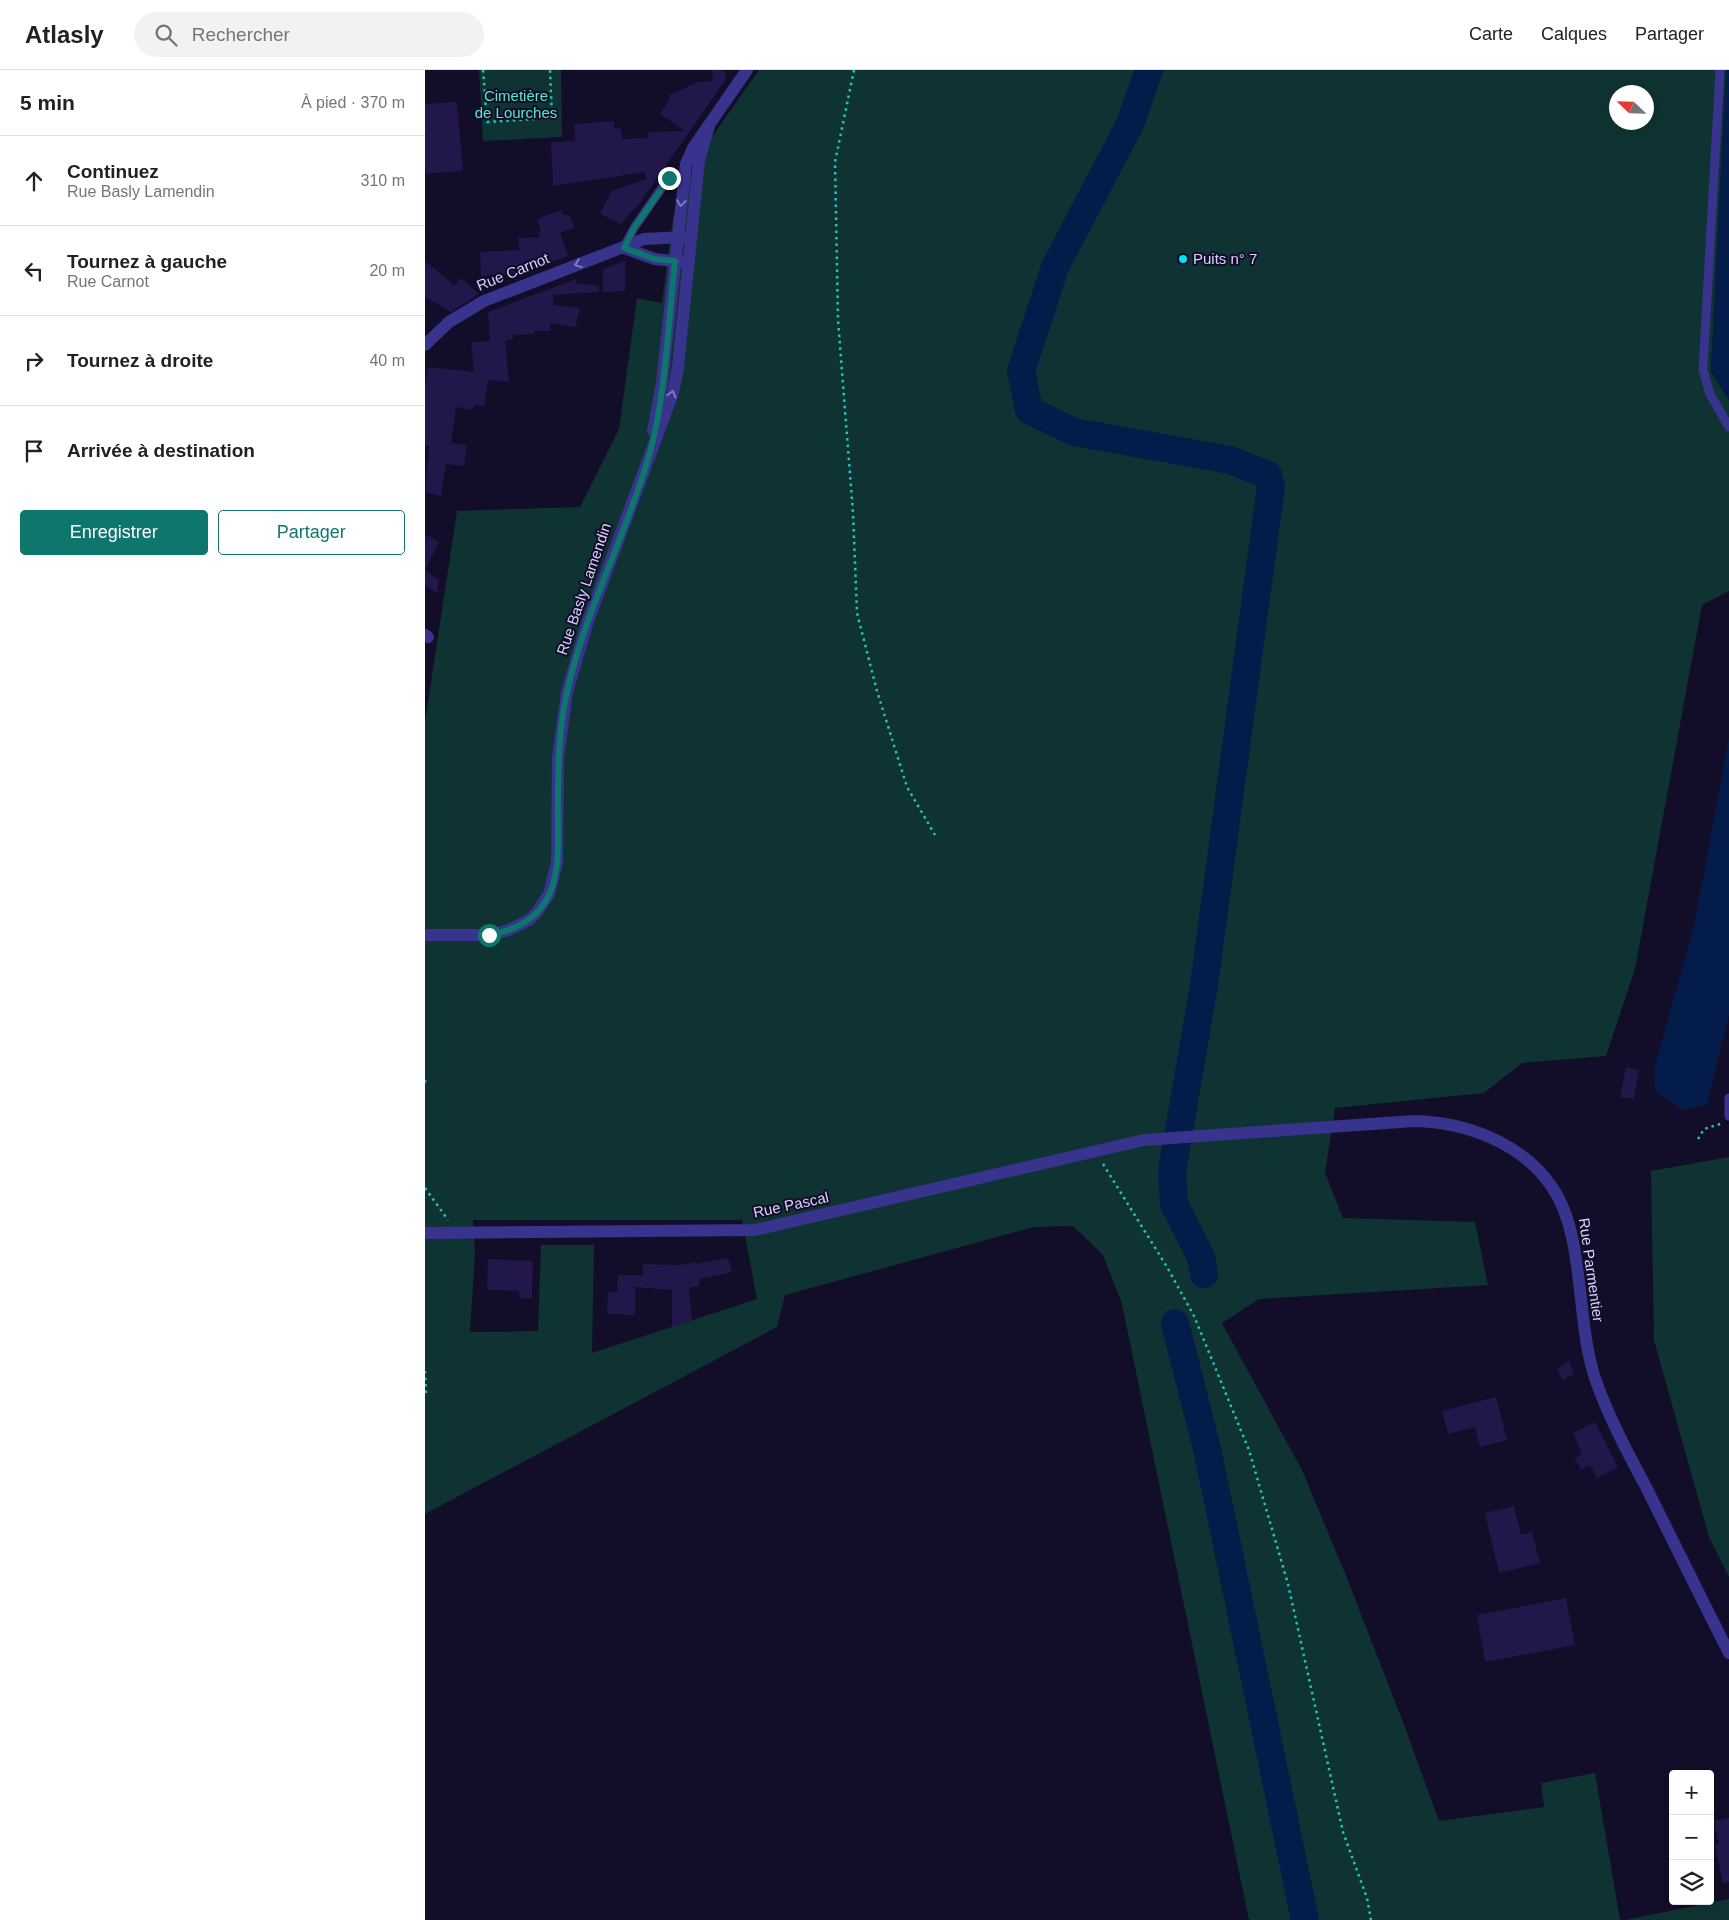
<!DOCTYPE html>
<html lang="fr">
<meta charset="utf-8">
<style>
:root{--surface:#fff;--page:#f2f2f2;--text:#202124;--muted:#757577;--line:#e0e0e0;--accent:#0f766e}
body{margin:0;font-family:Arial,sans-serif;background:var(--page);color:var(--text)}
.controls{position:absolute;right:15px;bottom:15px;display:grid;overflow:hidden;border-radius:5px;box-shadow:0 2px 8px #0003}
.controls button{width:45px;height:45px;display:grid;place-items:center;padding:0;border:0;border-bottom:1px solid var(--line);background:var(--surface);color:var(--text);font:25px sans-serif}
.compass{position:absolute;left:1184px;top:15px;width:45px;height:45px;border-radius:50%;background:var(--surface);box-shadow:0 2px 8px #0003;rotate:293deg}
.stop{position:absolute;width:15px;height:15px;margin:-11px;border:4px solid #0f766e;border-radius:50%;background:#fff}
.stop.end{background:#0f766e;border-color:#fff;box-shadow:0 1px 5px #0008}
.list{margin:0;padding:0;list-style:none}
h2{display:flex;justify-content:space-between;align-items:center;height:65px;margin:0;padding:0 20px;font-size:21px}
h2 small{font-size:16px;font-weight:400;color:var(--muted)}
.list li{display:grid;grid-template-columns:32px 1fr auto;gap:15px;align-items:center;box-sizing:border-box;height:90px;padding:0 20px;border-top:1px solid var(--line)}
.list b{display:block;font-size:19px;white-space:nowrap}
.list p{margin:0;font-size:16px;white-space:nowrap;color:var(--muted)}
.list em{font-size:16px;font-style:normal;color:var(--muted)}
.actions{display:flex;gap:10px;padding:15px 20px}
.actions a{flex:1;padding:11px 0;border:1px solid var(--accent);border-radius:5px;text-align:center;font-size:18px;color:var(--accent)}
.actions .main{background:var(--accent);color:#fff}
.icon{flex:none;width:28px;height:28px;fill:none;stroke:currentColor;stroke-width:2;stroke-linecap:round;stroke-linejoin:round}
.map{position:relative;flex:none;width:1304px;height:1850px;overflow:hidden}
header{display:flex;align-items:center;gap:30px;box-sizing:border-box;height:70px;padding:0 25px;background:var(--surface);border-bottom:1px solid var(--line)}
header strong{font-size:24px}
nav{display:flex;gap:28px;margin-inline-start:auto;font-size:18px}
.search{width:350px;height:45px;background:var(--page);display:flex;align-items:center;gap:12px;box-sizing:border-box;padding:0 18px;border-radius:28px;color:var(--muted);font-size:19px}
main{display:flex}
aside{flex:1;background:var(--surface)}
.map>svg:first-child{display:block}
.green{fill:#0f3332;fill-rule:evenodd}
.water{fill:#041c49}
.lines{fill:none;stroke-linecap:round;stroke-linejoin:round}
.river{stroke:#041c49;stroke-width:28}
.building{fill:#22174b}
.path{stroke:#22c5be;stroke-width:2.5;stroke-dasharray:2.5 4;stroke-linecap:butt}
.service{stroke:#38338c;stroke-width:9}
.minor{stroke:#38338c;stroke-width:12}
.tertiary{stroke:#38338c;stroke-width:12}
.oneway{stroke:#807bc0}
.route{stroke:#0f766e;stroke-width:6}
.poi-dot{fill:#00e1ff;stroke:#120d28;stroke-width:2}
.labels{text-anchor:middle;stroke-width:4;stroke-linejoin:round;paint-order:stroke}
.park-label{font-size:15px;fill:#52ecc8;stroke:#120d28}
.poi-label{font-size:15px;fill:#d9d4ff;stroke:#120d28;text-anchor:start}
.street-label{font-size:15px;fill:#d9d4ff;stroke:#120d28}
</style>
<header>
<strong>Atlasly</strong>
<div class="search"><svg class="icon" aria-label="search" viewBox="0 0 24 24"><circle cx="10" cy="10" r="6"/><path d="M15 15l6 6"/></svg>Rechercher</div>
<nav><a>Carte</a><a>Calques</a><a>Partager</a></nav>
</header>
<main>
<aside>
<h2>5 min<small>À pied · 370 m</small></h2>
<ul class="list">
<li><svg class="icon" aria-label="ahead" viewBox="0 0 24 24"><path d="M12 20V5M6 11l6-6 6 6"/></svg><div><b>Continuez</b><p>Rue Basly Lamendin</p></div><em>310 m</em></li>
<li><svg class="icon" aria-label="left" viewBox="0 0 24 24"><path d="M17 20v-9H6M10 6l-5 5 5 5"/></svg><div><b>Tournez à gauche</b><p>Rue Carnot</p></div><em>20 m</em></li>
<li><svg class="icon" aria-label="right" viewBox="0 0 24 24"><path d="M7 20v-9h11M14 6l5 5-5 5"/></svg><div><b>Tournez à droite</b></div><em>40 m</em></li>
<li><svg class="icon" aria-label="arrive" viewBox="0 0 24 24"><path d="M6 21V4h12l-3 4 3 4H6"/></svg><div><b>Arrivée à destination</b></div></li>
</ul>
<div class="actions"><a class="main">Enregistrer</a><a>Partager</a></div>
</aside>
<div class="map">
<svg width="1304" height="1850" viewBox="0 0 1304 1850">
<rect width="100%" height="100%" fill="#120d28"/>
<g class="green">
<polygon points="54,0 136,0 137,67 58,71"/>
<path d="M334,0H1301L1286,302L1304,330V521L1277,535L1210,899L1181,986L1097,993L1059,1023L910,1038L900,1103L918,1148L1050,1152L1063,1215L834,1229L797,1253L877,1400L922,1508L981,1660L1014,1751L1119,1737L1116,1713L1170,1703L1195,1850H824L697,1234L678,1185L648,1156L609,1157L360,1225L352,1257L0,1444V652L32,441L155,437L194,359L212,228L237,233L248,148L253,128L291,61ZM1192,22H1222V52H1192ZM48,1150H317L332,1229L167,1283L169,1175H116L113,1261L45,1262L50,1183Z"/>
<polygon points="1304,1087 1304,1507 1284,1467 1229,1270 1226,1101"/>
<polygon points="1304,1829 1304,1850 1200,1850"/>
</g>
<g class="water">
<polygon points="1301,0 1304,0 1304,330 1286,302"/>
<polygon points="1304,667 1304,945 1282,1035 1258,1040 1230,1021 1229,999 1269,856"/>
</g>
<g class="lines">
<g class="river">
<polyline points="724,0 705,54 630,197 596,301 604,340 649,362 805,390 843,405 846,416 779,915 747,1101 749,1134 776,1187 779,1204"/>
<polyline points="750,1253 783,1383 880,1850"/>
</g>
</g>
<g class="building">
<polygon points="287,0 299,0 301,9 217,130 196,154 175,144 187,121 221,109 220,102 128,116 126,72 150,71 149,54 189,51 189,59 196,58 197,69 223,68 223,62 260,61 235,44 244,30 244,25 273,12 288,11"/>
<polygon points="32,32 38,101 0,104 0,34"/>
<polygon points="136,140 138,145 145,145 149,158 135,163 143,186 97,203 56,206 55,182 94,180 93,168 115,167 113,162 116,161 112,149"/>
<polygon points="0,191 29,215 36,208 54,224 26,242 0,227"/>
<polygon points="200,191 200,221 178,222 178,199"/>
<polygon points="151,209 151,213 174,216 174,222 128,225 128,235 155,238 150,257 125,253 126,261 109,261 109,264 88,265 88,269 80,270 84,312 63,310 59,336 49,335 48,340 31,337 26,373 42,375 39,396 21,394 16,426 0,422 4,376 0,375 0,312 3,297 49,302 46,272 65,271 63,242"/>
<polygon points="0,464 14,472 0,500"/>
<polygon points="0,500 14,510 12,523 0,515"/>
<polygon points="1201,997 1214,1000 1209,1029 1195,1027"/>
<polygon points="303,1188 307,1202 275,1209 274,1216 264,1218 267,1251 247,1257 247,1220 210,1217 210,1245 182,1244 183,1222 192,1222 193,1205 218,1205 218,1194 255,1195 271,1192 271,1194"/>
<polygon points="63,1189 108,1191 107,1229 94,1228 94,1221 62,1220"/>
<polygon points="1144,1291 1149,1304 1138,1311 1132,1299"/>
<polygon points="1071,1327 1082,1370 1055,1377 1050,1357 1023,1364 1017,1341"/>
<polygon points="1170,1352 1193,1397 1172,1408 1165,1395 1156,1400 1150,1388 1157,1384 1148,1363"/>
<polygon points="1089,1436 1096,1465 1107,1462 1115,1493 1074,1503 1060,1443"/>
<polygon points="1141,1528 1150,1575 1060,1592 1052,1545"/>
<polygon points="1304,1748 1304,1812 1298,1813 1290,1775 1294,1774 1289,1751"/>
</g>
<g class="lines">
<g class="path">
<polyline points="58,0 62,52 127,48 125,0"/>
<polyline points="429,0 410,92 413,250 428,443 432,543 452,621 482,717 510,765"/>
<polyline points="0,1010 0,1014"/>
<polyline points="1273,1069 1279,1059 1295,1054"/>
<polyline points="678,1094 742,1197 769,1246 824,1380 863,1514 918,1762 942,1828 946,1850"/>
<polyline points="0,1118 23,1150"/>
<polyline points="0,1301 1,1325"/>
</g>
<g class="service">
<polyline points="1295,0 1278,300 1285,324 1304,357"/>
<polyline points="199,177 209,158 243,109"/>
<polyline points="1304,1028 1304,1046"/>
</g>
<g class="minor">
<polyline points="0,565 3,567"/>
<path d="M0,1163L330,1160L719,1070L989,1051C1041,1052 1097,1073 1127,1117C1161,1166 1150,1252 1171,1311C1184,1348 1203,1383 1221,1417C1249,1473 1276,1528 1304,1583"/>
</g>
<g class="tertiary">
<polyline points="199,178 230,189 257,192"/>
<polyline points="0,275 24,252 59,231 219,169 260,167"/>
<polyline points="228,361 237,313 261,94 268,78 322,0"/>
<polyline points="0,865 64,865 84,860 104,850 112,842 124,824 132,792 133,688 142,622 162,554 248,323 253,297 274,90 284,56"/>
</g>
</g>
<defs><path id="oneway-chevron" d="M-2-3.5L2.5 0L-2 3.5" fill="none" stroke-width="1.6" stroke-linecap="round" stroke-linejoin="round" transform="scale(1.25)"/></defs>
<g class="oneway">
<use href="#oneway-chevron" transform="translate(256 133) rotate(97)"/>
<use href="#oneway-chevron" transform="translate(153 194) rotate(159)"/>
<use href="#oneway-chevron" transform="translate(247 324) rotate(-74)"/>
</g>
<g class="lines">
<path class="route" d="M64,865C89,861 113,849 124,825C137,797 132,761 133,731C133,694 134,658 142,622C160,540 201,466 224,386C241,325 243,254 250,191L230,189L199,178L209,158L244,108"/>
</g>
<circle class="poi-dot" cx="758" cy="189" r="5"/>
<g class="labels">
<g class="park-label">
<text x="91" y="31">Cimetière<tspan x="91" dy="17">de Lourches</tspan></text>
</g>
<g class="poi-label">
<text x="768" y="194">Puits n° 7</text>
</g>
<g class="street-label">
<text transform="translate(88 202) rotate(-22)" y="5">Rue Carnot</text>
<text transform="translate(159 519) rotate(-71)" y="5">Rue Basly Lamendin</text>
<text transform="translate(366 1135) rotate(-12)" y="5">Rue Pascal</text>
<text transform="translate(1166 1200) rotate(82)" y="5">Rue Parmentier</text>
</g>
</g>
</svg>
<div class="controls">
<button>+</button>
<button>−</button>
<button><svg class="icon" aria-label="layers" viewBox="0 0 24 24"><path d="M12 4l9 5-9 5-9-5zM3 14l9 5 9-5"/></svg></button>
</div>
<svg class="compass" viewBox="-18 -18 36 36"><path d="M0-13l5 13h-10z" fill="#e53935"/><path d="M0 13l5-13h-10z" fill="#757577"/></svg>
<div class="stop" style="left:64px;top:865px"></div>
<div class="stop end" style="left:244px;top:108px"></div>
</div>
</main>
